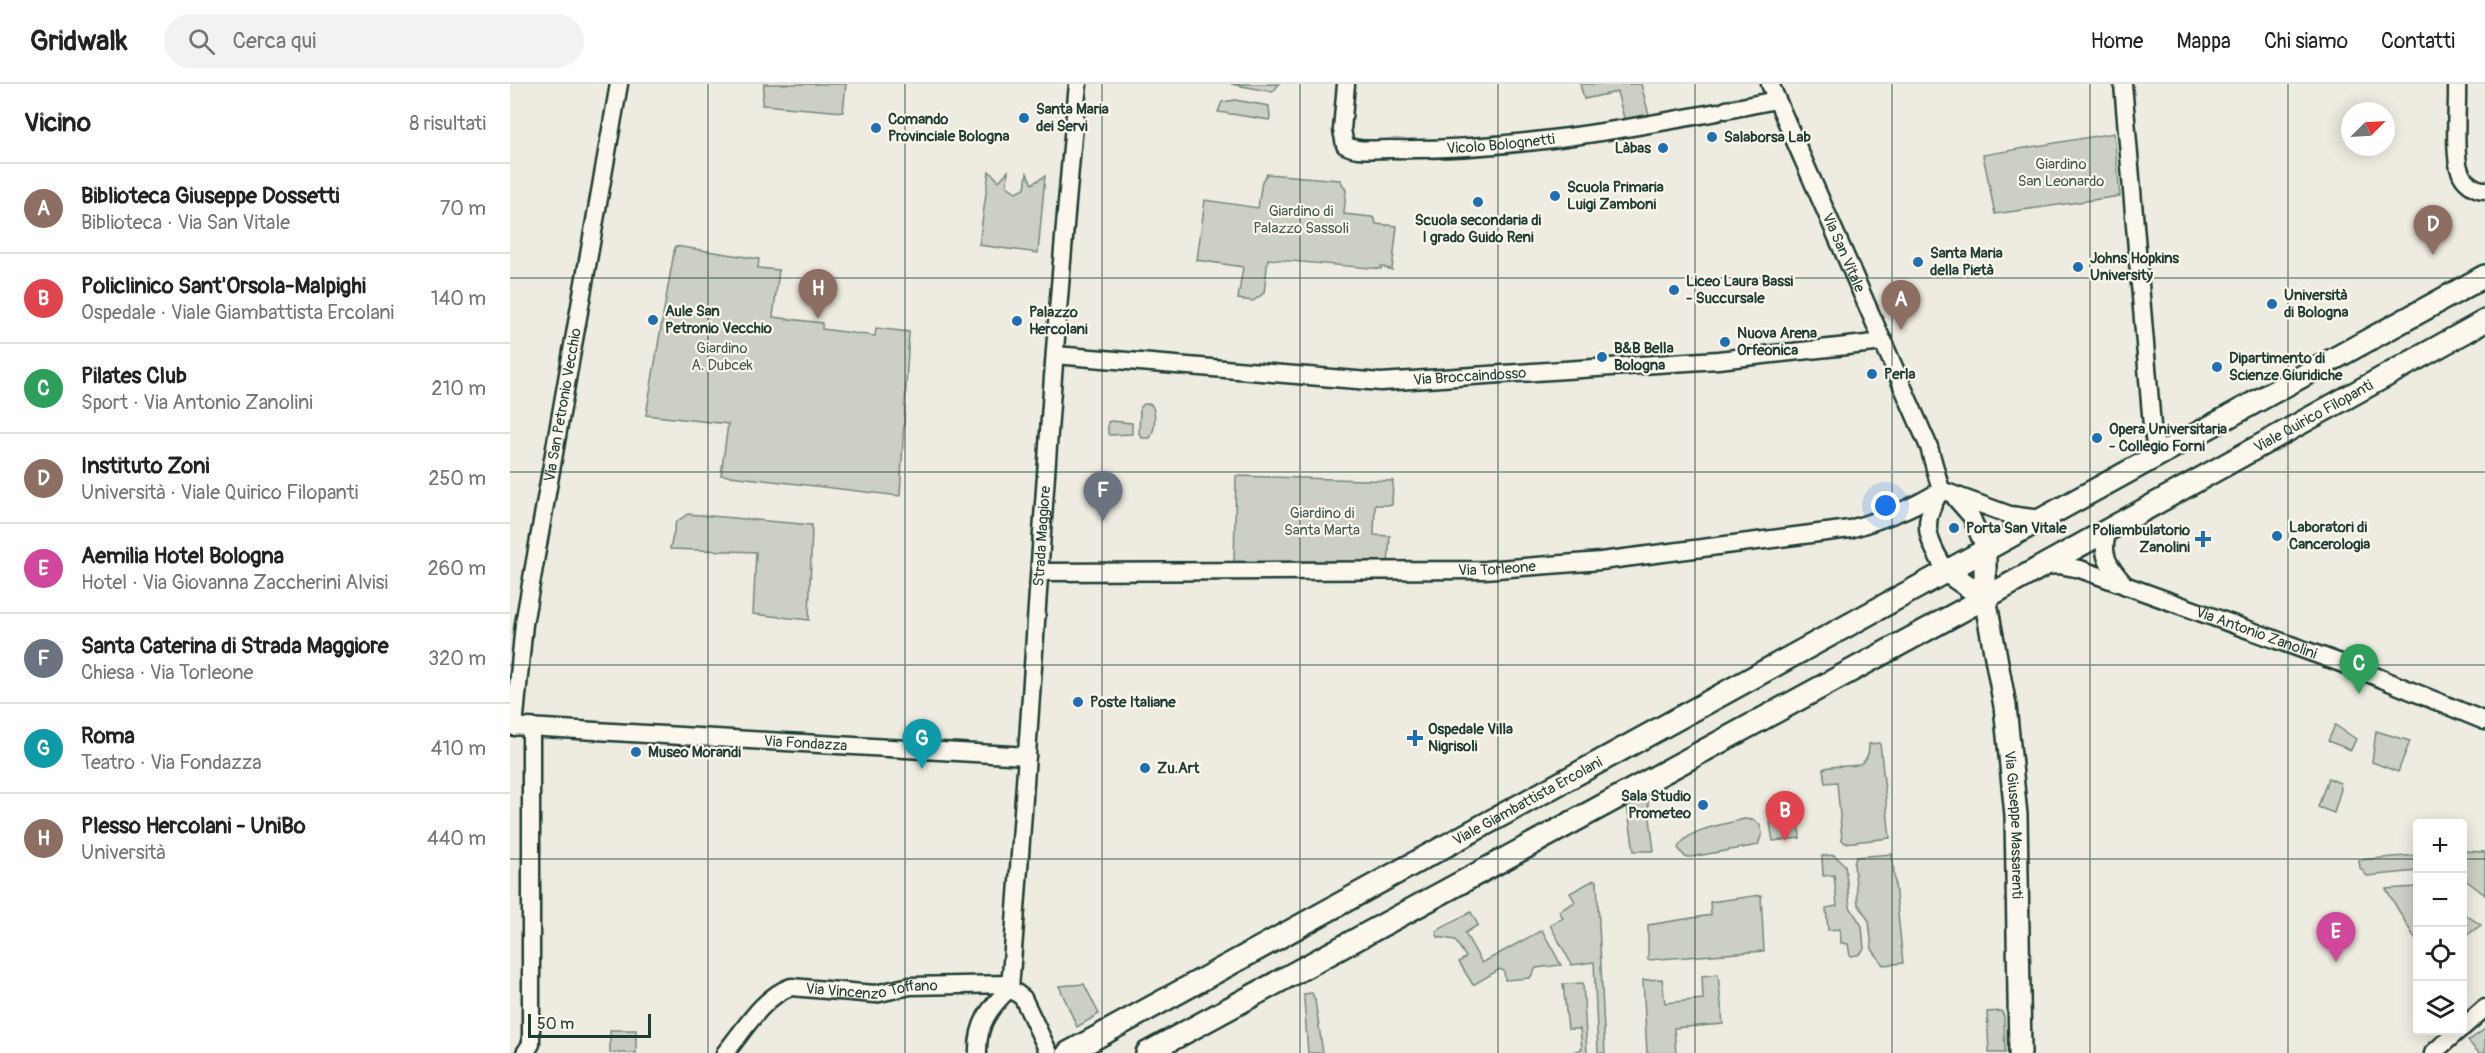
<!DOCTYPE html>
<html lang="it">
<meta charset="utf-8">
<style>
:root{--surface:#fff;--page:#f2f2f2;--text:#222;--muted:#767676;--line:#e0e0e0;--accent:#1f6fb2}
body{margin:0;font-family:Pangolin,sans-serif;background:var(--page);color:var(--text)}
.controls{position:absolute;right:18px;bottom:18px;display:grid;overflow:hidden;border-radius:6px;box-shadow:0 3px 15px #0003}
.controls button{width:54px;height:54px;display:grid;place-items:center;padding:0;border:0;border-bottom:2px solid var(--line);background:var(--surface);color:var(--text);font:30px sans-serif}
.compass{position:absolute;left:1831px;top:18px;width:54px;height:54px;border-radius:50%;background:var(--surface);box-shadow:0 3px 15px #0003;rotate:66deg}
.scale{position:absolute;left:18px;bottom:15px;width:123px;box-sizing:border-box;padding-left:6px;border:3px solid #1f3d34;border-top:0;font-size:16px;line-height:21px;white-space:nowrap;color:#1f3d34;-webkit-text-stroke:4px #fbf7ec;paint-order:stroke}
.you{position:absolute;left:1376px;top:422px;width:21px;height:21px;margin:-15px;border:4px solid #fff;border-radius:50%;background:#1a73e8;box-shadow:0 0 0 9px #1a73e833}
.badge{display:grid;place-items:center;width:39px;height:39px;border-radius:50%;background:var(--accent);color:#fff;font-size:20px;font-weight:700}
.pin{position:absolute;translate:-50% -50px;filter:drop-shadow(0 2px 3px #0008)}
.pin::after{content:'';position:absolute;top:32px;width:21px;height:18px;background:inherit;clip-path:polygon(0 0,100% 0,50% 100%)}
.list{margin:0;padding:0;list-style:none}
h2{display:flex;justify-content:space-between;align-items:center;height:78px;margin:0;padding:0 24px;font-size:26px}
h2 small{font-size:20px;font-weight:400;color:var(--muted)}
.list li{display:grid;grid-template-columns:39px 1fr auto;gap:18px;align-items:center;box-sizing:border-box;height:90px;padding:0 24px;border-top:2px solid var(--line)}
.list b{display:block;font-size:22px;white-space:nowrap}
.list p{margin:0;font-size:20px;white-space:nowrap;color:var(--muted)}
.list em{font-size:20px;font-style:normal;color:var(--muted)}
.icon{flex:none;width:33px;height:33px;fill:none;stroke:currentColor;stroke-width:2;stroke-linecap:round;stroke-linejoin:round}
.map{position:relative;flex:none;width:1975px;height:969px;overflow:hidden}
header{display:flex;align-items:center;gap:36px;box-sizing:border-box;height:84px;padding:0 30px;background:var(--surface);border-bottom:2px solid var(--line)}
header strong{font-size:28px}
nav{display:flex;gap:33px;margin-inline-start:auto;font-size:21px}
.search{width:420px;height:54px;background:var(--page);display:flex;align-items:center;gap:15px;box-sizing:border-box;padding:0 21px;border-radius:33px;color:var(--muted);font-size:22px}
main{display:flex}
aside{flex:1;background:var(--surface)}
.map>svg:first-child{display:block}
.green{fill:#cbcfc4;stroke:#75867c;stroke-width:1.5}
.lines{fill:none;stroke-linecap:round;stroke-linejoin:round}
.minor-casing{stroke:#1f3d34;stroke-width:21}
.major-casing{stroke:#1f3d34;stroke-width:26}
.minor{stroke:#fbf7ec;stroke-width:16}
.major{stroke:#fbf7ec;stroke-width:21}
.grid{fill:none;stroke:#1f3d34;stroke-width:1.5;stroke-opacity:0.55}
.poi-dot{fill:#1f6fb2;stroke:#fbf7ec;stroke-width:2}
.labels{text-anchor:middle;stroke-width:4.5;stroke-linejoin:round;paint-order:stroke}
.poi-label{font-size:15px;font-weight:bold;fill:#1f3d34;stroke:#fbf7ec;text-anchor:start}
.street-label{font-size:15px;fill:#1f3d34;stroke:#fbf7ec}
.park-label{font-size:15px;fill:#415a51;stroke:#fbf7ec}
</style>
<header>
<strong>Gridwalk</strong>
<div class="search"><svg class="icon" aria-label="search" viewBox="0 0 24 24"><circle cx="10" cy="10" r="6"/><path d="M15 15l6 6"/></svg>Cerca qui</div>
<nav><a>Home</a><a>Mappa</a><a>Chi siamo</a><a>Contatti</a></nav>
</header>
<main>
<aside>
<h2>Vicino<small>8 risultati</small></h2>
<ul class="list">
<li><span class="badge" style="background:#8d6e63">A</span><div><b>Biblioteca Giuseppe Dossetti</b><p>Biblioteca · Via San Vitale</p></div><em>70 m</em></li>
<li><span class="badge" style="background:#e0444e">B</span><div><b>Policlinico Sant'Orsola-Malpighi</b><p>Ospedale · Viale Giambattista Ercolani</p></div><em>140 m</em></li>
<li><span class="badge" style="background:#2e9e5b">C</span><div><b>Pilates Club</b><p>Sport · Via Antonio Zanolini</p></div><em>210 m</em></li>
<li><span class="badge" style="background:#8d6e63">D</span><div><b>Instituto Zoni</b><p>Università · Viale Quirico Filopanti</p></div><em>250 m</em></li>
<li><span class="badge" style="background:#d1479c">E</span><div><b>Aemilia Hotel Bologna</b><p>Hotel · Via Giovanna Zaccherini Alvisi</p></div><em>260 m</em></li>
<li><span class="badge" style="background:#6b7280">F</span><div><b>Santa Caterina di Strada Maggiore</b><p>Chiesa · Via Torleone</p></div><em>320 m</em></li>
<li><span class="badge" style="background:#0f9aa8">G</span><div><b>Roma</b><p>Teatro · Via Fondazza</p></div><em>410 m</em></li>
<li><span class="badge" style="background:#8d6e63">H</span><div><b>Plesso Hercolani - UniBo</b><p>Università</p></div><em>440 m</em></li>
</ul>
</aside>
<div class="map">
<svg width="1975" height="969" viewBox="0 0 1975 969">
<rect width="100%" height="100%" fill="#eeece1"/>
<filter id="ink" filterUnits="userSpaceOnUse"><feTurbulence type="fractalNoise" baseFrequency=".0167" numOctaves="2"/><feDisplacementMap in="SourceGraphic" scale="12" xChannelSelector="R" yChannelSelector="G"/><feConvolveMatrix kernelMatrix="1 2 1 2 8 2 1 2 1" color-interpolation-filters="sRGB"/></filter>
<g filter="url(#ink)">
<g class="green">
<polygon points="254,0 336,0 333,28 252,21"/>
<polygon points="721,0 769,0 763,8"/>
<polygon points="1070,0 1131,0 1140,35 1115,38 1107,8 1074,15"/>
<polygon points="725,16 759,22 760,36 708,28 712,18"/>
<polygon points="1604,49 1610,112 1485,130 1473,71"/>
<polygon points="479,87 489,97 498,87 497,102 506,108 515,104 517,89 522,100 535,92 528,169 469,161"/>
<polygon points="757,90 830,96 836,106 834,130 862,133 865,135 866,140 887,142 882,186 871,182 871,185 758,175 754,209 743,217 728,215 733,183 687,176 695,116 748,124 752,97"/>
<polygon points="165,162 249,175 248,184 269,186 263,233 312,239 312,245 365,252 366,244 399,248 390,412 211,391 218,340 136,331"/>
<path d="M634,320H641C647,329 645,346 640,354H632L629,349L630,324Z"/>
<polygon points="601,337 622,339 622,350 600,351 598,349 598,338"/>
<polygon points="726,392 883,397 882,421 865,421 864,451 880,452 878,481 724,479"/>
<polygon points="178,430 302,441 299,536 243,530 246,468 160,465 166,438"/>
<polygon points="1825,641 1846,655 1841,666 1818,657"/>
<polygon points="1866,647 1900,657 1888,688 1862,678"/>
<path d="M1370,659L1380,754L1335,759L1332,756L1327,698L1315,699L1313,685C1329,677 1360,693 1359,660Z"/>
<polygon points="1818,694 1830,699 1831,705 1824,729 1808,723"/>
<polygon points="1137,710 1144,767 1124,767 1117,721"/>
<polygon points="1287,714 1290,754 1263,757 1257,720"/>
<path d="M1234,735L1244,736L1250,741L1252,749L1248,761L1181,773H1175L1168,764C1177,744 1215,741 1234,735Z"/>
<polygon points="1953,767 1975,768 1975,811 1953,794"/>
<polygon points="1382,770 1393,879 1373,881 1362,865 1359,837 1348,820 1344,780 1346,773"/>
<polygon points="1324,771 1335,781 1340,823 1352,842 1354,865 1348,871 1340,872 1338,860 1331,859 1330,845 1318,846 1316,824 1327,822 1324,791 1313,792 1312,772"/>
<polygon points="1907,771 1907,787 1857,792 1850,784 1849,776"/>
<polygon points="1084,796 1087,797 1095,969 1088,969 1084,878 1062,881 1040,841 1053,834 1049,827 1065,818 1060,809"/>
<polygon points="1907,803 1908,803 1907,858 1876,805"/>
<polygon points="1251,811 1254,867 1138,876 1138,841 1201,831 1200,818"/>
<polygon points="961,828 968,841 955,849 972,879 1032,846 1051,881 1026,884 1020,894 995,896 994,887 990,885 963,901 949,878 956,873 945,856 928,853 926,847"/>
<polygon points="1953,829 1971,841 1953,854"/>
<polygon points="1208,890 1213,940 1164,944 1166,969 1137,969 1133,896 1152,895 1155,919 1193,915 1192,892"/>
<polygon points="1073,899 1077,969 1060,969 1072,965 1070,945 1058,945 1053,900"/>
<polygon points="574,900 589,930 567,943 549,902"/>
<polygon points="802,909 805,916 813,969 798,969 794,916 794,910"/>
<polygon points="1491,927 1494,932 1495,969 1479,969 1477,928"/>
<polygon points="1975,945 1975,969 1969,969 1958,957"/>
<rect x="100" y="946" width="26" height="23"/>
</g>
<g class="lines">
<defs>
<g id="minor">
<path id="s1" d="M836,0L832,46L835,61C847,68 866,65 880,65C989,67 1100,48 1207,28"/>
<path id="s2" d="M1260,0L1419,363L1431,406"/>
<polyline points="1613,0 1642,342 1647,371"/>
<path d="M1947,0C1948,20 1943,70 1950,87C1953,97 1964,106 1975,106"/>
<polyline points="1216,26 1266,16"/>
<path id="s3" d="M545,271L871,298L1208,276L1374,258"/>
<polyline points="1431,406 1500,431 1531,435"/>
<path d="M1429,410C1409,441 1419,457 1436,487"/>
<polyline points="1446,415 1461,432 1475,465"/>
<path d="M1599,445C1588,470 1600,484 1616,502"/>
<path id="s4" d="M1533,482L1549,481L1570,485L1850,586L1975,637"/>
<path id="s5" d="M531,488L975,486L1091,477L1340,445C1373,435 1402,425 1431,406"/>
<path id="s6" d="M0,642L517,672"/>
<path id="s7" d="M4,643L14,540L109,0"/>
<path id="s8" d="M500,904C524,603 538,301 568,0"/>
<polyline points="500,904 513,914 539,969"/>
<polyline points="1952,944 1975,924"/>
<polyline points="15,969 21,960 21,644"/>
<path id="s9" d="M215,969C233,948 253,912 281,903L365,910L400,902L500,900"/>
<path d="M468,969C467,940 480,923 500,904"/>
<polyline points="1923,969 1949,946"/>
</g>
<g id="major">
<path id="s10" d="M1475,465V514L1495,622L1506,731L1510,969"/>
<polyline points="1436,487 1475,514"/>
<path id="s11" d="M558,969L1975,192"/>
<path id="s12" d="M637,969L1475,514L1975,237"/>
</g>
</defs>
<use href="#minor" class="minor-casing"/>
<use href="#major" class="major-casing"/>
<use href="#minor" class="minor"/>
<use href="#major" class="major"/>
</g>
</g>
<path class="grid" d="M198,0V969M395,0V969M592,0V969M790,0V969M988,0V969M1185,0V969M1382,0V969M1580,0V969M1778,0V969M0,194H1975M0,388H1975M0,581H1975M0,775H1908M1952,775H1975"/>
<g class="poi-dot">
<circle cx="514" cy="34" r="6"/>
<circle cx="366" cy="44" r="6"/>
<circle cx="1202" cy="53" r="6"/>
<circle cx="1153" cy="64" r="6"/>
<circle cx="1045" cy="112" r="6"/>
<circle cx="968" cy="118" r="6"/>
<circle cx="1408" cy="178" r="6"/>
<circle cx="1568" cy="183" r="6"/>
<circle cx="1164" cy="206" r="6"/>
<circle cx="1762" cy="220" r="6"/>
<circle cx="143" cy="236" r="6"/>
<circle cx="507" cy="237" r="6"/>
<circle cx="1215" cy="258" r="6"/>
<circle cx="1092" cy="273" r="6"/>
<circle cx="1707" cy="283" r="6"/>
<circle cx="1362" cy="290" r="6"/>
<circle cx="1587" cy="354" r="6"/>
<circle cx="1444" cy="444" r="6"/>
<circle cx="1767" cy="452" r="6"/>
<path d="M1690 446h6v6h6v6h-6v6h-6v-6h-6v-6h6z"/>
<circle cx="568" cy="618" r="6"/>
<path d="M902 645h6v6h6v6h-6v6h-6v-6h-6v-6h6z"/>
<circle cx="126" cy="668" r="6"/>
<circle cx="635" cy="684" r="6"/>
<circle cx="1193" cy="721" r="6"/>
</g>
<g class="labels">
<g class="poi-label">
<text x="526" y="30">Santa Maria<tspan x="526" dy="17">dei Servi</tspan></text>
<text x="378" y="40">Comando<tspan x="378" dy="17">Provinciale Bologna</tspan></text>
<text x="1214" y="58">Salaborsa Lab</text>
<text x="1141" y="69" text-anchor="end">Làbas</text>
<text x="1057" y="108">Scuola Primaria<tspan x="1057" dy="17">Luigi Zamboni</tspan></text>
<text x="968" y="141" text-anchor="middle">Scuola secondaria di<tspan x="968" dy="17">I grado Guido Reni</tspan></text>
<text x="1420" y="174">Santa Maria<tspan x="1420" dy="17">della Pietà</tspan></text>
<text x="1580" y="179">Johns Hopkins<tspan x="1580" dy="17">University</tspan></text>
<text x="1176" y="202">Liceo Laura Bassi<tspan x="1176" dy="17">- Succursale</tspan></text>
<text x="1774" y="216">Università<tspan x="1774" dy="17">di Bologna</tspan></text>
<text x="155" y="232">Aule San<tspan x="155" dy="17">Petronio Vecchio</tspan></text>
<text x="519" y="233">Palazzo<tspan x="519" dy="17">Hercolani</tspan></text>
<text x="1227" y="254">Nuova Arena<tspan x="1227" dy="17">Orfeonica</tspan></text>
<text x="1104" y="269">B&amp;B Bella<tspan x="1104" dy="17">Bologna</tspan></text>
<text x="1719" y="279">Dipartimento di<tspan x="1719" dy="17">Scienze Giuridiche</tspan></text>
<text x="1374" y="295">Perla</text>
<text x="1599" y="350">Opera Universitaria<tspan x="1599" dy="17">- Collegio Forni</tspan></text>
<text x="1779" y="448">Laboratori di<tspan x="1779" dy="17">Cancerologia</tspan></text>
<text x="1456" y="449">Porta San Vitale</text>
<text x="1680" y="451" text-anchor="end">Poliambulatorio<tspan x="1680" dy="17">Zanolini</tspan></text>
<text x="580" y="623">Poste Italiane</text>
<text x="918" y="650">Ospedale Villa<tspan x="918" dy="17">Nigrisoli</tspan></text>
<text x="138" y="673">Museo Morandi</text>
<text x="647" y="689">Zu.Art</text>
<text x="1181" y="717" text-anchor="end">Sala Studio<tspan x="1181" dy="17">Prometeo</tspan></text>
</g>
<g class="street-label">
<text dy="5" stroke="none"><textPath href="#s1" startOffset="218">Vicolo Bolognetti</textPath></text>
<text dy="5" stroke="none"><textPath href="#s2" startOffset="184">Via San Vitale</textPath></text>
<text dy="5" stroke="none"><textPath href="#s3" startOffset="416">Via Broccaindosso</textPath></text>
<text dy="5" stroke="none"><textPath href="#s7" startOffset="326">Via San Petronio Vecchio</textPath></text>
<text dy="5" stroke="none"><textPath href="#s12" startOffset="1329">Viale Quirico Filopanti</textPath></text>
<text dy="5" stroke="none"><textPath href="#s8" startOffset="453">Strada Maggiore</textPath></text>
<text dy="5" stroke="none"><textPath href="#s5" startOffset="456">Via Torleone</textPath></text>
<text dy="5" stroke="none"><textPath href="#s4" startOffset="225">Via Antonio Zanolini</textPath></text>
<text dy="5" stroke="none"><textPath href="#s6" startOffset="296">Via Fondazza</textPath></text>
<text dy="5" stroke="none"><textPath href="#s11" startOffset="524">Viale Giambattista Ercolani</textPath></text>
<text dy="5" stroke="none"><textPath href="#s10" startOffset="278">Via Giuseppe Massarenti</textPath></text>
<text dy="5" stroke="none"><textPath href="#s9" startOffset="176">Via Vincenzo Toffano</textPath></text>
</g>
<g class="park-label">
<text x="1551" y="85">Giardino<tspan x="1551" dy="17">San Leonardo</tspan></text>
<text x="791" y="132">Giardino di<tspan x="791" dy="17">Palazzo Sassoli</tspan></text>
<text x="212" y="269">Giardino<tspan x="212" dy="17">A. Dubcek</tspan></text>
<text x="812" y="434">Giardino di<tspan x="812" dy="17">Santa Marta</tspan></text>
</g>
</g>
</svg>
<div class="controls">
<button>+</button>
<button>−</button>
<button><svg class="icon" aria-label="locate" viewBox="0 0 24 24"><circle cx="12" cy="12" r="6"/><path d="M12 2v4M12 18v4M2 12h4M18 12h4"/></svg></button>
<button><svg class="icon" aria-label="layers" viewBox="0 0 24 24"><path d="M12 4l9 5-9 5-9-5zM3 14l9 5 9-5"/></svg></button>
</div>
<svg class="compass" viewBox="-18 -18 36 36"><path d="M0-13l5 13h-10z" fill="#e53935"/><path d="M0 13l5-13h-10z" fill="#767676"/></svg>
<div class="scale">50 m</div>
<div class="you"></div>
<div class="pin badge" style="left:1391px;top:246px;background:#8d6e63">A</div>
<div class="pin badge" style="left:1275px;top:757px;background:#e0444e">B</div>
<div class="pin badge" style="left:1849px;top:610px;background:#2e9e5b">C</div>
<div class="pin badge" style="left:1923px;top:171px;background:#8d6e63">D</div>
<div class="pin badge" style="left:1826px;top:878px;background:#d1479c">E</div>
<div class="pin badge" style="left:593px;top:437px;background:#6b7280">F</div>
<div class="pin badge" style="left:412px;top:685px;background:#0f9aa8">G</div>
<div class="pin badge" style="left:308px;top:235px;background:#8d6e63">H</div>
</div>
</main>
